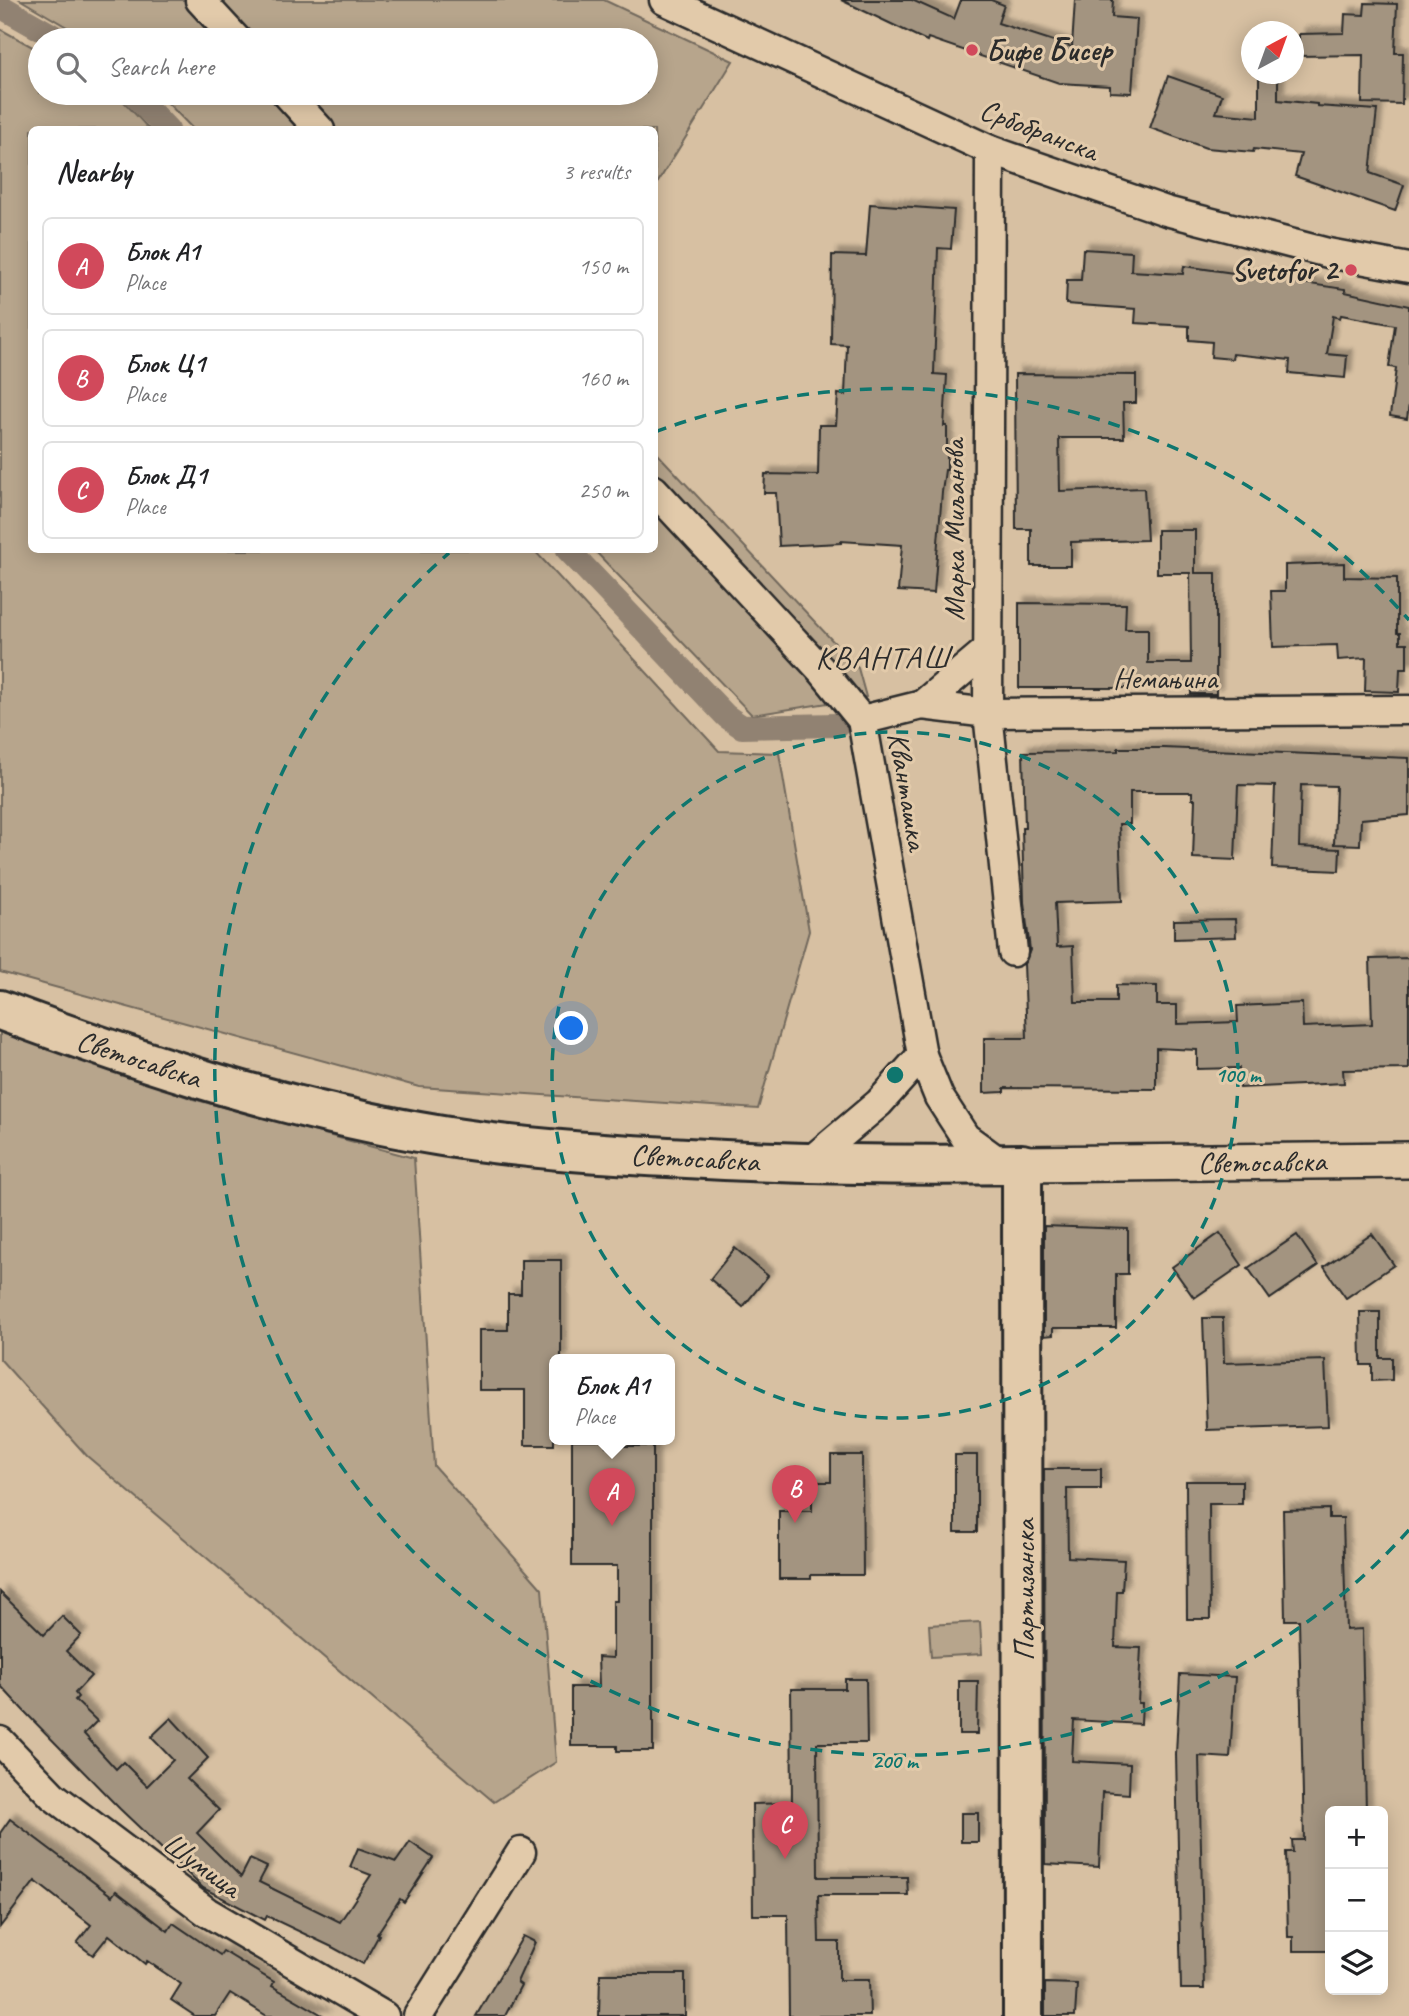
<!DOCTYPE html>
<meta charset="utf-8">
<style>
:root{--surface:#fff;--page:#f6f6f6;--text:#202124;--muted:#757577;--line:#e0e0e0;--accent:#d1495b}
body{margin:0;font-family:Caveat,sans-serif;background:var(--page);color:var(--text)}
.controls{position:absolute;right:21px;bottom:21px;display:grid;overflow:hidden;border-radius:10px;box-shadow:0 4px 18px #0003}
.controls button{width:63px;height:63px;display:grid;place-items:center;padding:0;border:0;border-bottom:2px solid var(--line);background:var(--surface);color:var(--text);font:35px sans-serif}
.compass{position:absolute;left:1241px;top:21px;width:63px;height:63px;border-radius:50%;background:var(--surface);box-shadow:0 4px 18px #0003;rotate:41deg}
.you{position:absolute;left:572px;top:1029px;width:24px;height:24px;margin:-18px;border:5px solid #fff;border-radius:50%;background:#1a73e8;box-shadow:0 0 0 10px #1a73e833}
.badge{display:grid;place-items:center;width:46px;height:46px;border-radius:50%;background:var(--accent);color:#fff;font-size:23px;font-weight:700}
.pin{position:absolute;translate:-50% -58px;filter:drop-shadow(0 2px 4px #0008)}
.pin::after{content:'';position:absolute;top:37px;width:24px;height:21px;background:inherit;clip-path:polygon(0 0,100% 0,50% 100%)}
.popup{position:absolute;left:549px;top:1354px;width:126px;height:91px;box-sizing:border-box;display:grid;place-content:center;border-radius:10px;background:var(--surface);filter:drop-shadow(0 2px 5px #0005);font-size:23px;white-space:nowrap;color:var(--muted)}
.popup b{font-size:26px;color:var(--text)}
.popup::after{content:'';position:absolute;left:50%;top:100%;margin-left:-14px;border:14px solid transparent;border-top-color:var(--surface)}
.list{margin:0;padding:0;list-style:none}
h2{display:flex;justify-content:space-between;align-items:center;height:91px;margin:0;padding:0 28px;font-size:30px}
h2 small{font-size:23px;font-weight:400;color:var(--muted)}
.list li{display:grid;grid-template-columns:46px 1fr auto;gap:21px;align-items:center;box-sizing:border-box;height:98px;margin:0 14px 14px;padding:0 14px;border:2px solid var(--line);border-radius:10px}
.list b{display:block;font-size:26px;white-space:nowrap}
.list p{margin:0;font-size:23px;white-space:nowrap;color:var(--muted)}
.list em{font-size:23px;font-style:normal;color:var(--muted)}
.icon{flex:none;width:38px;height:38px;fill:none;stroke:currentColor;stroke-width:2;stroke-linecap:round;stroke-linejoin:round}
.map{position:relative;flex:none;width:1409px;height:2016px;overflow:hidden}
.search{position:absolute;background:var(--surface);box-shadow:0 4px 18px #0003;left:28px;top:28px;width:630px;height:77px;display:flex;align-items:center;gap:18px;box-sizing:border-box;padding:0 24px;border-radius:38px;color:var(--muted);font-size:26px}
.panel{position:absolute;background:var(--surface);box-shadow:0 4px 18px #0003;left:28px;top:126px;width:630px;height:427px;border-radius:10px}
.map>svg:first-child{display:block}
.green{fill:#b7a58c;stroke:#71685c;stroke-width:2}
.lines{fill:none;stroke-linecap:round;stroke-linejoin:round}
.canal{stroke:#918272;stroke-width:24}
.building{fill:#a39480;stroke:#2b2b2b;stroke-width:2;filter:url(#shadow)}
.minor-casing{stroke:#2b2b2b;stroke-width:33}
.tertiary-casing{stroke:#2b2b2b;stroke-width:40}
.secondary-casing{stroke:#2b2b2b;stroke-width:44}
.minor{stroke:#e2caaa;stroke-width:28}
.tertiary{stroke:#e2caaa;stroke-width:35}
.secondary{stroke:#e2caaa;stroke-width:38}
.ring{fill:none;stroke:#0f766e;stroke-width:3.5;stroke-dasharray:12 9}
.poi-dot{fill:#d1495b;stroke:#e2caaa;stroke-width:2.5}
.labels{text-anchor:middle;stroke-width:6;stroke-linejoin:round;paint-order:stroke}
.poi-label{font-size:30px;font-weight:bold;fill:#2b2b2b;stroke:#e2caaa;text-anchor:start}
.street-label{font-size:30px;fill:#2b2b2b;stroke:#e2caaa}
.neighbourhood-label{font-size:32px;letter-spacing:2px;fill:#2b2b2b;stroke:#e2caaa}
.centre{fill:#0f766e;stroke:#e2caaa;stroke-width:3.5}
.ring-label{font-size:21px;text-anchor:middle;font-weight:bold;fill:#0f766e;stroke:#e2caaa;stroke-width:6;stroke-linejoin:round;paint-order:stroke}
</style>
<div class="map">
<svg width="1409" height="2016" viewBox="0 0 1409 2016">
<defs>
<filter id="shadow"><feDropShadow dx="6" dy="-6" stdDeviation="2" flood-color="#0004"/></filter>
</defs>
<rect width="100%" height="100%" fill="#d7c0a2"/>
<filter id="ink" filterUnits="userSpaceOnUse"><feTurbulence type="fractalNoise" baseFrequency=".0143" numOctaves="2"/><feDisplacementMap in="SourceGraphic" scale="14" xChannelSelector="R" yChannelSelector="G"/><feConvolveMatrix kernelMatrix="1 2 1 2 8 2 1 2 1" color-interpolation-filters="sRGB"/></filter>
<g filter="url(#ink)">
<g class="green">
<polygon points="21,0 604,0 733,61 655,187 654,130 193,129 158,93 646,93 646,40 89,40"/>
<polygon points="0,29 40,51 40,93 116,93 149,129 32,130 32,550 534,550 719,751 779,753 809,931 758,1109 419,1087 0,972"/>
<polygon points="655,451 858,668 866,697 752,715 594,550 654,550"/>
<polygon points="0,1028 193,1099 414,1158 434,1466 542,1589 556,1762 494,1802 87,1456 0,1359"/>
<polygon points="980,1622 982,1654 931,1657 929,1625"/>
</g>
<g class="lines">
<g class="canal">
<polyline points="0,6 60,40"/>
<polyline points="133,93 168,130"/>
<polyline points="568,550 726,716 742,727 837,725"/>
</g>
</g>
<g class="building">
<polygon points="841,0 912,0 954,19 961,0 991,0 1004,5 998,23 1072,47 1075,0 1113,0 1112,17 1137,19 1132,93 1110,92 1110,86 1059,83 928,38 927,41"/>
<polygon points="1365,3 1397,4 1395,53 1403,53 1402,104 1362,103 1363,55 1299,56 1299,34 1344,33 1345,14 1364,15"/>
<polygon points="1259,74 1278,74 1278,100 1317,104 1317,106 1377,110 1370,173 1404,185 1395,211 1295,176 1301,154 1254,149 1253,152 1206,148 1150,128 1168,76 1222,95 1216,113 1259,117"/>
<polygon points="870,204 954,210 951,249 938,248 934,374 947,375 944,426 947,426 947,470 945,470 942,492 934,593 898,591 902,545 841,541 841,543 779,546 776,493 764,493 765,474 818,475 819,425 836,425 838,394 845,395 847,345 831,344 832,255 866,256"/>
<polygon points="1083,249 1132,252 1131,271 1183,274 1184,266 1345,289 1345,292 1409,306 1409,404 1407,419 1390,416 1396,368 1389,367 1395,325 1341,315 1340,318 1333,316 1327,354 1347,356 1345,378 1289,373 1290,360 1233,354 1232,359 1211,357 1212,342 1189,340 1189,326 1135,323 1136,309 1066,304 1067,280 1081,280"/>
<polygon points="1015,374 1136,375 1136,403 1123,403 1124,438 1059,438 1060,491 1144,488 1147,540 1071,542 1071,566 1031,566 1031,529 1016,529"/>
<polygon points="1157,530 1195,530 1195,573 1216,573 1216,694 1191,694 1191,688 1019,688 1019,603 1126,604 1125,629 1148,629 1148,663 1191,663 1190,573 1157,573"/>
<polygon points="1344,563 1344,577 1397,578 1397,633 1400,633 1400,643 1407,643 1407,669 1400,669 1399,692 1365,691 1366,658 1338,660 1337,645 1273,647 1271,591 1285,591 1285,565"/>
<polygon points="1118,748 1163,748 1409,758 1409,815 1361,819 1360,845 1334,844 1336,786 1301,785 1299,847 1340,849 1339,871 1272,868 1275,786 1238,785 1235,860 1193,858 1195,799 1192,799 1192,792 1130,792 1130,824 1119,824 1122,901 1055,903 1057,947 1073,946 1075,1002 1116,1002 1116,985 1157,986 1157,1005 1177,1005 1177,1024 1238,1022 1237,1006 1302,1003 1303,1027 1372,1024 1370,959 1409,958 1409,1069 1343,1070 1344,1083 1240,1088 1239,1068 1197,1069 1197,1050 1156,1048 1156,1089 1004,1088 1004,1092 984,1093 984,1038 1027,1038 1024,964 1030,950 1024,902 1022,828 1025,828 1023,752 1118,751"/>
<polygon points="1235,919 1236,937 1174,939 1174,920"/>
<polygon points="1044,1226 1128,1229 1128,1274 1116,1274 1116,1328 1053,1328 1053,1335 1044,1336"/>
<polygon points="1220,1233 1242,1265 1194,1298 1172,1267"/>
<polygon points="1372,1234 1394,1265 1346,1298 1324,1267"/>
<polygon points="1297,1235 1318,1266 1270,1299 1248,1268"/>
<polygon points="735,1248 768,1276 743,1307 710,1279"/>
<polygon points="521,1260 561,1260 561,1360 554,1360 554,1445 525,1445 525,1390 479,1390 479,1330 508,1330 508,1294 521,1294"/>
<polygon points="1360,1312 1380,1312 1380,1358 1392,1358 1392,1380 1372,1381 1372,1365 1361,1365"/>
<polygon points="1203,1318 1223,1318 1224,1363 1325,1360 1328,1426 1207,1430"/>
<polygon points="572,1440 606,1440 606,1446 653,1446 653,1751 617,1751 617,1746 571,1746 571,1687 599,1687 598,1657 613,1658 613,1601 617,1601 617,1566 572,1566"/>
<polygon points="831,1455 862,1455 863,1575 811,1575 811,1579 779,1579 779,1511 812,1511 812,1482 831,1482"/>
<rect x="955" y="1455" width="22" height="77"/>
<polygon points="1044,1469 1101,1469 1101,1489 1067,1489 1068,1557 1124,1560 1122,1591 1117,1591 1115,1647 1141,1648 1138,1703 1142,1703 1141,1724 1074,1720 1072,1761 1130,1764 1129,1794 1102,1792 1099,1867 1045,1864"/>
<polygon points="1186,1481 1242,1481 1242,1504 1209,1504 1210,1619 1187,1619"/>
<polygon points="1329,1509 1329,1518 1343,1518 1346,1630 1362,1629 1366,1811 1330,1811 1330,1951 1293,1951 1293,1937 1288,1937 1286,1852 1293,1852 1292,1840 1304,1840 1299,1620 1285,1620 1283,1510"/>
<polygon points="0,1592 44,1635 62,1616 81,1635 66,1651 91,1676 75,1693 78,1697 75,1700 97,1721 84,1734 116,1769 123,1762 147,1786 173,1760 151,1737 171,1718 208,1758 187,1779 219,1810 197,1833 241,1877 250,1859 267,1867 259,1882 340,1922 371,1875 350,1867 358,1848 396,1862 410,1842 433,1858 404,1902 400,1899 377,1934 379,1935 363,1964 332,1947 267,1916 265,1920 203,1888 120,1809 23,1710 0,1685"/>
<polygon points="1180,1674 1235,1677 1230,1758 1199,1756 1204,1989 1181,1989 1176,1754"/>
<polygon points="845,1679 866,1679 867,1743 817,1743 818,1877 907,1877 908,1895 818,1895 819,1942 839,1942 839,1980 869,1980 870,2016 789,2016 788,1915 753,1915 752,1804 792,1803 791,1689 845,1689"/>
<polygon points="959,1681 978,1681 977,1734 959,1734"/>
<rect x="961" y="1813" width="17" height="29"/>
<polygon points="10,1819 112,1896 116,1891 168,1931 173,1923 220,1955 223,1951 274,1982 272,1986 324,2016 267,2016 230,1993 215,2016 195,2016 171,2000 181,1984 147,1961 145,1964 109,1935 93,1955 77,1943 91,1925 35,1881 0,1927 0,1833"/>
<polygon points="523,1936 535,1942 517,1982 521,1985 505,2016 476,2016"/>
<polygon points="600,1974 685,1974 685,2016 599,2016"/>
<polygon points="1045,1983 1077,1984 1075,2016 1045,2016"/>
</g>
<g class="lines">
<defs>
<g id="minor">
<polyline points="200,0 237,40"/>
<polyline points="664,0 990,150 1166,211 1328,253 1409,268"/>
<polyline points="286,93 320,130"/>
<polyline points="990,150 988,713 1013,952"/>
<polyline points="654,490 823,672 862,720 922,1055 939,1097 965,1137 1002,1164"/>
<polyline points="922,705 987,650"/>
<polyline points="862,720 922,705 988,713 1409,710"/>
<polyline points="808,1163 879,1103 922,1055"/>
<polyline points="0,1741 53,1796 207,1912 384,2016"/>
<polyline points="418,2016 521,1852"/>
</g>
<polyline id="tertiary" points="1022,1164 1409,1160"/>
<path id="secondary" d="M0,1010C144,1064 290,1111 442,1136C517,1148 592,1153 668,1157C786,1164 904,1166 1022,1164L1023,2016"/>
</defs>
<use href="#minor" class="minor-casing"/>
<use href="#tertiary" class="tertiary-casing"/>
<use href="#secondary" class="secondary-casing"/>
<use href="#minor" class="minor"/>
<use href="#tertiary" class="tertiary"/>
<use href="#secondary" class="secondary"/>
</g>
</g>
<g class="ring">
<circle cx="895" cy="1075" r="343"/>
<path d="M1409 1530A686 686 0 1 1 449 553M655 432A686 686 0 0 1 1409 620"/>
</g>
<g class="poi-dot">
<circle cx="972" cy="50" r="7"/>
<circle cx="1351" cy="270" r="7"/>
</g>
<g class="labels">
<g class="poi-label">
<text x="986" y="60">Бифе Бисер</text>
<text x="1337" y="280" text-anchor="end">Svetofor 2</text>
</g>
<g class="street-label">
<text transform="translate(1039 130) rotate(21)" y="10">Србобранска</text>
<text transform="translate(954 530) rotate(-90)" y="10">Марка Миљанова</text>
<text x="1165" y="688">Немањина</text>
<text transform="translate(908 791) rotate(80)" y="10">Кванташка</text>
<text transform="translate(139 1059) rotate(18)" y="10">Светосавска</text>
<text transform="translate(695 1158) rotate(3)" y="10">Светосавска</text>
<text transform="translate(1262 1162) rotate(-1)" y="10">Светосавска</text>
<text transform="translate(1024 1590) rotate(-90)" y="10">Партизанска</text>
<text transform="translate(202 1865) rotate(36)" y="10">Шумица</text>
</g>
<g class="neighbourhood-label">
<text x="883" y="668">КВАНТАШ</text>
</g>
</g>
<circle cx="895" cy="1075" r="10" class="centre"/>
<g class="ring-label">
<text x="1238" y="1082">100 m</text>
<text x="895" y="1768">200 m</text>
</g>
</svg>
<div class="controls">
<button>+</button>
<button>−</button>
<button><svg class="icon" aria-label="layers" viewBox="0 0 24 24"><path d="M12 4l9 5-9 5-9-5zM3 14l9 5 9-5"/></svg></button>
</div>
<svg class="compass" viewBox="-18 -18 36 36"><path d="M0-13l5 13h-10z" fill="#e53935"/><path d="M0 13l5-13h-10z" fill="#757577"/></svg>
<div class="you"></div>
<div class="pin badge" style="left:612px;top:1526px">A</div>
<div class="popup"><b>Блок А1</b>Place</div>
<div class="pin badge" style="left:795px;top:1523px">B</div>
<div class="pin badge" style="left:785px;top:1859px">C</div>
<div class="search"><svg class="icon" aria-label="search" viewBox="0 0 24 24"><circle cx="10" cy="10" r="6"/><path d="M15 15l6 6"/></svg>Search here</div>
<section class="panel">
<h2>Nearby<small>3 results</small></h2>
<ul class="list">
<li><span class="badge">A</span><div><b>Блок А1</b><p>Place</p></div><em>150 m</em></li>
<li><span class="badge">B</span><div><b>Блок Ц1</b><p>Place</p></div><em>160 m</em></li>
<li><span class="badge">C</span><div><b>Блок Д1</b><p>Place</p></div><em>250 m</em></li>
</ul>
</section>
</div>
